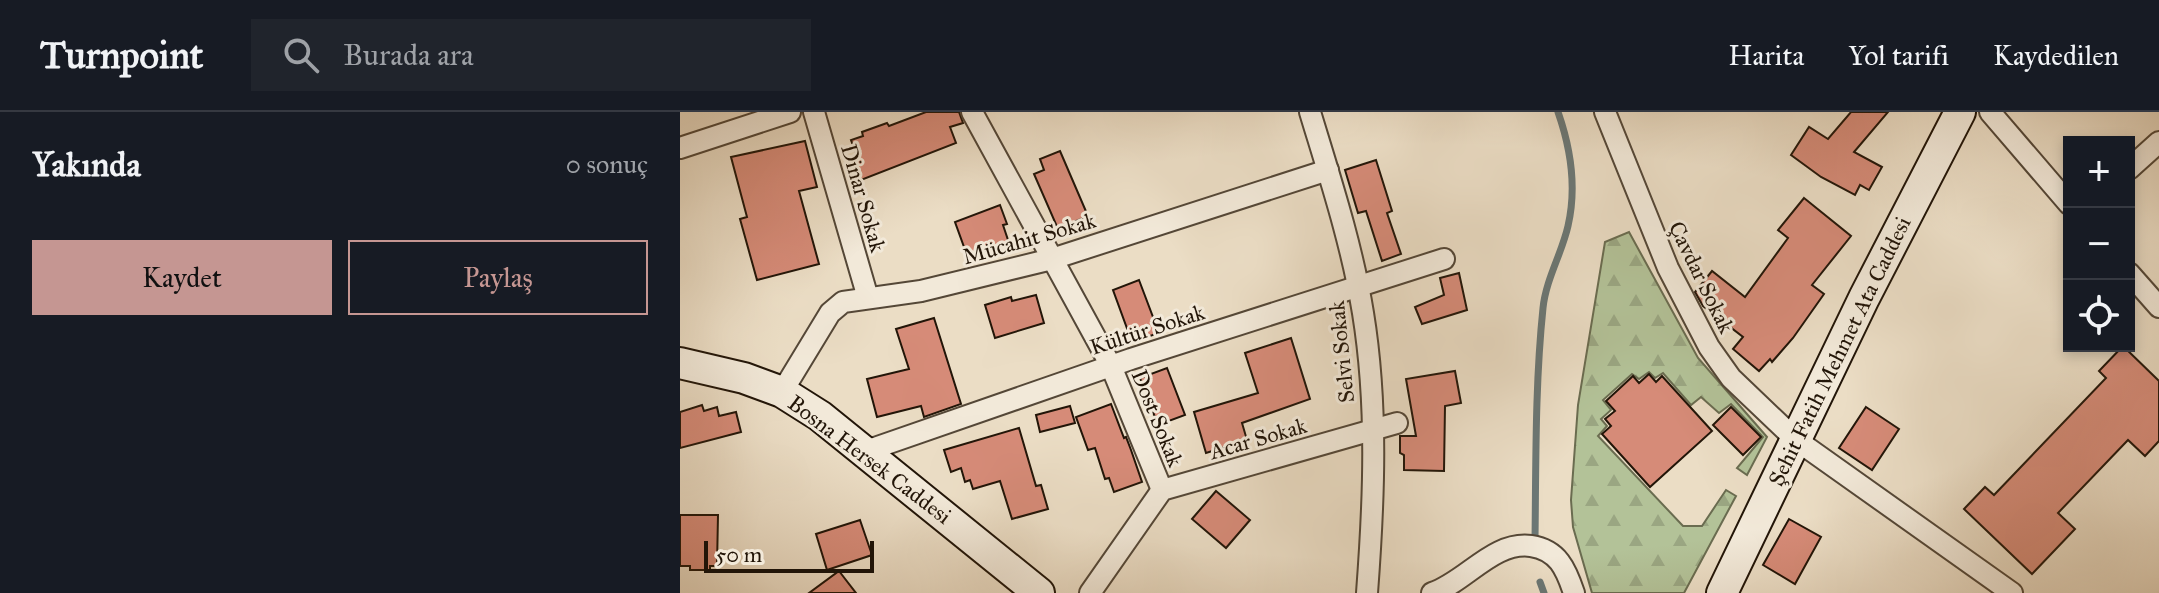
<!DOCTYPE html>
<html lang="tr">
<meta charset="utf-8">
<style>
:root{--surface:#171b24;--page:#20242c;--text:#f1f3f6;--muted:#9ea1a6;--line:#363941;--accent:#c59692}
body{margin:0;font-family:"IM FELL Great Primer",serif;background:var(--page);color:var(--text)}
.controls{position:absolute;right:24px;top:24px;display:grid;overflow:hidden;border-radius:0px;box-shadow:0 4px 12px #0003}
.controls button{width:72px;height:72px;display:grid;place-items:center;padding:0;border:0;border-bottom:2px solid var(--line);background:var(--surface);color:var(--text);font:40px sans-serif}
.scale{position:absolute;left:24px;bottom:20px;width:170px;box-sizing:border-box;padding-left:8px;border:4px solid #221508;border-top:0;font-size:22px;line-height:28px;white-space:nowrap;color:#221508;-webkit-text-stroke:6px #f2e9d9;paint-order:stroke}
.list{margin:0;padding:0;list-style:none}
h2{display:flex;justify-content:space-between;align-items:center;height:104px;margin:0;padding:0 32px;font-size:34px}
h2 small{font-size:26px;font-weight:400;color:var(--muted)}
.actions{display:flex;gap:16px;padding:24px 32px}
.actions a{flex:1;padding:18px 0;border:2px solid var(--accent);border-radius:0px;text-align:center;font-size:28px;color:var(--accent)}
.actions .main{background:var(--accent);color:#111}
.icon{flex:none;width:44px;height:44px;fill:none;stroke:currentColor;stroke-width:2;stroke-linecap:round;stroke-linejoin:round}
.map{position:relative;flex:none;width:1479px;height:481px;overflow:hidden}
header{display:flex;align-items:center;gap:48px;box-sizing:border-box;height:112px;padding:0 40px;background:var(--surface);border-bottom:2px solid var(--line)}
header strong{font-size:38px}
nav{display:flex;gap:44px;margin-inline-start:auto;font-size:28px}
.search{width:560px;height:72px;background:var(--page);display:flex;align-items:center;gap:20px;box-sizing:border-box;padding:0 28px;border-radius:0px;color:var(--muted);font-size:30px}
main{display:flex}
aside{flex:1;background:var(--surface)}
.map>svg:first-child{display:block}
.forest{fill:url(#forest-firs);stroke:#6a6c50;stroke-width:2}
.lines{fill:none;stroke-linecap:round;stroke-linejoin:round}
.stream{stroke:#6b7775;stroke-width:7}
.building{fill:#d68b78;stroke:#221508;stroke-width:2}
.minor-casing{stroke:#544737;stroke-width:24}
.secondary-casing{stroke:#221508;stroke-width:34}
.minor{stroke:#f2e9d9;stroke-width:20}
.secondary{stroke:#f2e9d9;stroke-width:30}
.labels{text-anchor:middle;stroke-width:6;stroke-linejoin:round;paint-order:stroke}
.street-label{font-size:22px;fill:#221508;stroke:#f2e9d9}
</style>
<header>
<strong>Turnpoint</strong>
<div class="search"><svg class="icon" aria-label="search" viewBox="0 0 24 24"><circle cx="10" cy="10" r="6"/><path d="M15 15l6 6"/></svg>Burada ara</div>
<nav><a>Harita</a><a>Yol tarifi</a><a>Kaydedilen</a></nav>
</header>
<main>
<aside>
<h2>Yakında<small>0 sonuç</small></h2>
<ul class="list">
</ul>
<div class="actions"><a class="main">Kaydet</a><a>Paylaş</a></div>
</aside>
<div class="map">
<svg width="1479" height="481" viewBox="0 0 1479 481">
<defs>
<pattern id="forest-firs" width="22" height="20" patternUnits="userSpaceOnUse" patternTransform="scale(2)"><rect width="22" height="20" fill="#b3c298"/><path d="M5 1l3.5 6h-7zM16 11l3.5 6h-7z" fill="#9aa682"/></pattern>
</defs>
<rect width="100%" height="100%" fill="#ebddc5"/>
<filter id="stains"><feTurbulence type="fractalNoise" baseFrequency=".0025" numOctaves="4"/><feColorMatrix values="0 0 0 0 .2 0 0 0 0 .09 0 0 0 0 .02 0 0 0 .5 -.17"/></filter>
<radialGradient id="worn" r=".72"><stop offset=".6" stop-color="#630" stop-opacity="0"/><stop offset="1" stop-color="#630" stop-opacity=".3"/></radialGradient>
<polygon class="forest" points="949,120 1018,246 1087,325 1067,363 1057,356 1083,325 1051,292 1039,301 1021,285 1011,293 983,261 975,266 969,260 959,267 952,262 923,288 931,298 921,307 927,314 918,324 1003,414 1022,414 1046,378 1056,384 1004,481 912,481 893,415 891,388 898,293 925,130"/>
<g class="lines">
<g class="stream">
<path d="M855,428C856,351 855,273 863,196C866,167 882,141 888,114C897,75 891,37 878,0"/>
<polyline points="860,470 864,481"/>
</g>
</g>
<g class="building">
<polygon points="246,0 279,0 283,11 270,15 276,31 181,68 174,49 178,47 171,28 183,24 182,20 207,11 209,14"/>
<polygon points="1171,0 1208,0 1174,40 1202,55 1189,78 1180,73 1175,83 1141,65 1111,43 1129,15 1148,27"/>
<polygon points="125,29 137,75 119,79 139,152 77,168 60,107 67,105 51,45"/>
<polygon points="380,39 408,104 378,117 354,62 364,58 360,47"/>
<polygon points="696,48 712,99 707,101 721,142 702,149 686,99 678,101 665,58"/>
<polygon points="1124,86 1171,124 1132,173 1144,182 1113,226 1092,250 1090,247 1079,259 1053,237 1063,225 1023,194 1015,180 1032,159 1065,185 1108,126 1098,118"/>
<polygon points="320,93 327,112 323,113 329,131 288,146 275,110"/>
<polygon points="779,161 787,198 742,212 735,195 764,183 760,166"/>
<polygon points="459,168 479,221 452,230 433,178"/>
<polygon points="356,183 364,211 315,226 305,193 331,185 332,189"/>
<polygon points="254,206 281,292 244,305 241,294 197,305 187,267 229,257 216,217"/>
<polygon points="611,226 630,287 562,311 567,328 526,341 514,300 578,281 565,241"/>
<polygon points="1443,234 1479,269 1479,329 1465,344 1448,328 1378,401 1395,417 1352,462 1284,397 1305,375 1314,383 1426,266 1419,259"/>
<polygon points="487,256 505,303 478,313 460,266"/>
<polygon points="775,259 781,291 765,294 764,359 724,358 724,343 720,341 720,324 736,324 726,267"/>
<polygon points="969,262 976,270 982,264 1032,319 970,375 922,322 931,314 925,307 935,299 926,289 953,264 959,271"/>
<polygon points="431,292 444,326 446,325 451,338 462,370 434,380 429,366 425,367 415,336 408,338 396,305"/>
<polygon points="22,293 24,299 37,295 39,304 56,300 61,320 0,336 0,300"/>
<polygon points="390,294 395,311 360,320 356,303"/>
<polygon points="1051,295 1081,325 1063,343 1033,313"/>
<polygon points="1186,295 1219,317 1192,358 1159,336"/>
<polygon points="339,316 356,374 361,373 368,397 332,407 320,369 293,377 290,368 285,370 281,356 271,360 264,338"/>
<polygon points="536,379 570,408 546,436 512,407"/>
<polygon points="0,403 38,403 37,454 30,454 30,458 10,458 10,454 0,454"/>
<polygon points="1109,407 1141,425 1115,472 1083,453"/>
<polygon points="180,408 192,443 147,458 136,422"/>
<polygon points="159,459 176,481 129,481"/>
</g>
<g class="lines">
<defs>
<g id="minor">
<polyline points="134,0 188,186"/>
<polyline points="292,0 431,254 482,378"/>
<path d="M630,0C650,66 672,133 683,201C698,293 694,388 687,481"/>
<polyline points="925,0 988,156 1029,235 1051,266 1115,327 1332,481"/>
<polyline points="1310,0 1389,92"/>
<polyline points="0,36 110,0"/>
<polyline points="1449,57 1479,30"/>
<polyline points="1449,161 1479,195"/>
<polyline points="102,280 150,201 163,190 241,179 372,147 648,58"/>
<polyline points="186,339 451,247 764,147"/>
<polyline points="410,481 482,378 717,311"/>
<path d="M752,481C786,470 813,429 851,434C878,438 886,457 894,481"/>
</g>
<g id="secondary">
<polyline points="0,251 64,266 102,280 140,304 359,481"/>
<polyline points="1042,481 1184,186 1280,0"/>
</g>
</defs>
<use href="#minor" class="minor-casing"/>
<use href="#secondary" class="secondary-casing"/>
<use href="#minor" class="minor"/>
<use href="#secondary" class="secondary"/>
</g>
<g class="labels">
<g class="street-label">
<text transform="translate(184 86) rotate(74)" y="8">Dinar Sokak</text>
<text transform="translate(349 126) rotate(-16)" y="8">Mücahit Sokak</text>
<text transform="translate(1022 165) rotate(64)" y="8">Çavdar Sokak</text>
<text transform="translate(467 217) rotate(-18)" y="8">Kültür Sokak</text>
<text transform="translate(1159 239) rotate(-64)" y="8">Şehit Fatih Mehmet Ata Caddesi</text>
<text transform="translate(661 240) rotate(-96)" y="8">Selvi Sokak</text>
<text transform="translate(478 306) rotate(68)" y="8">Dost Sokak</text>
<text transform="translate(578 326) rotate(-16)" y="8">Acar Sokak</text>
<text transform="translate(190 347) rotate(37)" y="8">Bosna Hersek Caddesi</text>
</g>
</g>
<rect width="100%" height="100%" filter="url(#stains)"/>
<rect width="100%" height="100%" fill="url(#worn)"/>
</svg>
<div class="controls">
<button>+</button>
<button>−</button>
<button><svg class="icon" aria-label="locate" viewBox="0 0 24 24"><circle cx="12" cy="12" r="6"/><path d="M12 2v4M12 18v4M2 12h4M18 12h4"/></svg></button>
</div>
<div class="scale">50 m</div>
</div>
</main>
